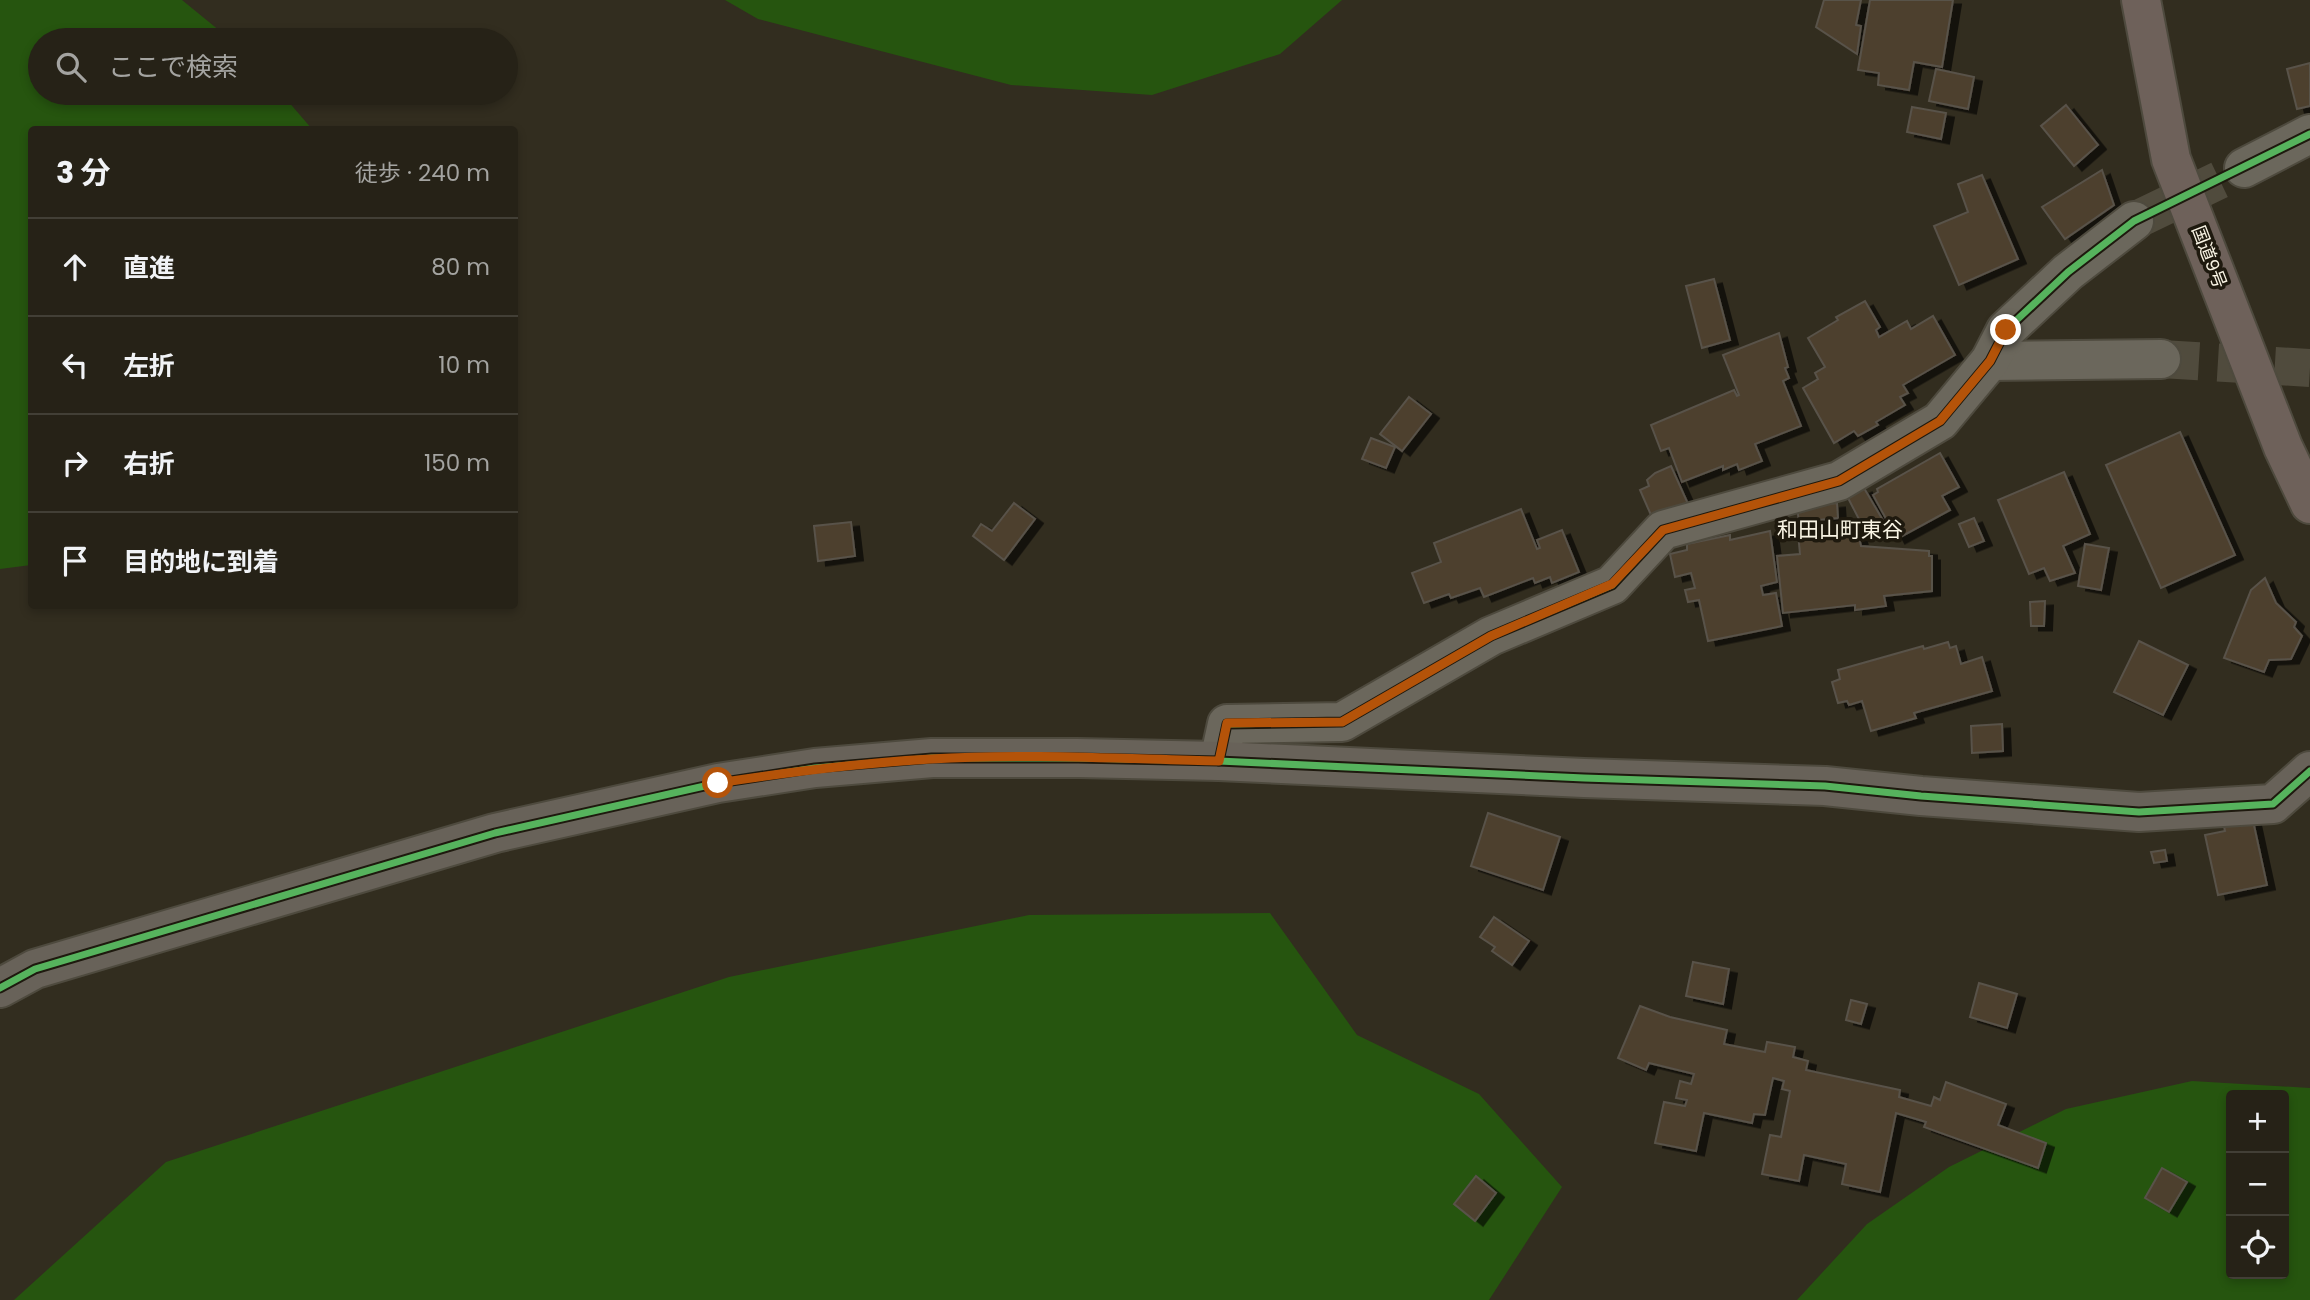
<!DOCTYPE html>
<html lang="ja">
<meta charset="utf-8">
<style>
:root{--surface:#262217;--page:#2e2a20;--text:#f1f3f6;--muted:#a4a4a1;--line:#423f36}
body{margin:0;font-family:Poppins,"Noto Sans JP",sans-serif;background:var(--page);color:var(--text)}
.controls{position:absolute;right:21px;bottom:21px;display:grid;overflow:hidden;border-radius:7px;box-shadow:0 4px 10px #0003}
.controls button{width:63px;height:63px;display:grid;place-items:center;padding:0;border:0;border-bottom:2px solid var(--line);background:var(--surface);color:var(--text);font:35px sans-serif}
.stop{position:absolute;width:21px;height:21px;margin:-16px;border:5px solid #b45309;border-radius:50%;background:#fff}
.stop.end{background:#b45309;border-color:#fff;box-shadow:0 2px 7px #0008}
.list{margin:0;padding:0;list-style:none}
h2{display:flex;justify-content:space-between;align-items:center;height:91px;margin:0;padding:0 28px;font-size:30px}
h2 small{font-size:23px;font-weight:400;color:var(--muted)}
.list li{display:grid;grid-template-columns:46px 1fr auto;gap:21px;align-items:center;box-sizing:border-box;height:98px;padding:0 28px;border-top:2px solid var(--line)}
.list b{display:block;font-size:26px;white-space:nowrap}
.list em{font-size:23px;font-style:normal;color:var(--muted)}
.icon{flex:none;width:38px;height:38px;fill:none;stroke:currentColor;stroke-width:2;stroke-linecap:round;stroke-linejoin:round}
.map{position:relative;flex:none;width:2310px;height:1300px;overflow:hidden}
.search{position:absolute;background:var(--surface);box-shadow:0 4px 10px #0003;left:28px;top:28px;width:490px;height:77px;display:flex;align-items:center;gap:18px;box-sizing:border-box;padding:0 24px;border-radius:38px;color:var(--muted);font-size:26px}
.panel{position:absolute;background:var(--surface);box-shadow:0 4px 10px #0003;left:28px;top:126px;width:490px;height:483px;border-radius:7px}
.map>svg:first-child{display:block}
.green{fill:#26550f;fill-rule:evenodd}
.building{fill:#4d402f;stroke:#595249;stroke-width:2;filter:url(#shadow)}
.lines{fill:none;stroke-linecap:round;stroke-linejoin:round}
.street-tunnel{stroke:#504b3d;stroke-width:38;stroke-dasharray:38 19;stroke-linecap:butt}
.street-casing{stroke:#4e4a3e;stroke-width:42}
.secondary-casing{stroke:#4e4a3e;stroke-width:42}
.highway-casing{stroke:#4e4a3e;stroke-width:42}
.street{stroke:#6b675c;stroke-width:38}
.secondary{stroke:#686259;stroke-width:38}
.highway{stroke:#6e615a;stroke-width:38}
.cycleway-casing{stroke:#1e190e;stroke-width:11}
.cycleway{stroke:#56b35d;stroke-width:7}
.route{stroke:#b45309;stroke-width:9}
.labels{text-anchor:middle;stroke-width:7;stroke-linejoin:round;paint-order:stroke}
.street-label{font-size:18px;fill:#f9f4e4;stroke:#1e190e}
.quarter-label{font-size:21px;fill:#f9f4e4;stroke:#1e190e}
</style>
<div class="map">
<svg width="2310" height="1300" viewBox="0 0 2310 1300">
<defs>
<filter id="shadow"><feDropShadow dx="8" dy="4.5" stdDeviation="0" flood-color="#0009"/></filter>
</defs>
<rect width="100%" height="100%" fill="#322d1f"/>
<g class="green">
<polygon points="0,0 182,0 231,40 40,40 40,93 281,93 312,129 32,130 31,565 0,569"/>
<polygon points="725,0 1342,0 1280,54 1152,95 1011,85 758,19"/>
<polygon points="1270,913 1357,1035 1479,1094 1562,1187 1489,1300 14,1300 166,1162 729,977 1029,915"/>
<path d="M2192,1081L2310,1088V1300H1797L1867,1224L1949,1167L2066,1109ZM2231,1095H2284V1274H2231Z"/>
</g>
<g class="building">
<polygon points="1824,0 1861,0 1856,25 1861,26 1857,54 1816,27"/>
<polygon points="1870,0 1953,0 1942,67 1914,62 1909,90 1878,85 1879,73 1858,70"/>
<polygon points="2310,63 2310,106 2297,109 2287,69"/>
<polygon points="1936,69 1974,77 1968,109 1929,101"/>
<polygon points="2066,105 2098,145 2074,166 2041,126"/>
<polygon points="1912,107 1946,113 1941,139 1907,132"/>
<polygon points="2102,170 2114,205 2065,239 2042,207"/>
<polygon points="1982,175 2018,259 1959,285 1934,226 1968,212 1958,184"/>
<polygon points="1714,279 1730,340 1702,348 1686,286"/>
<polygon points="1865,301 1880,327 1876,330 1879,337 1907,321 1911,329 1933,316 1955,355 1903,385 1908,393 1900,397 1905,405 1876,422 1878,425 1858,436 1854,431 1834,443 1803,388 1818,379 1815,373 1825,367 1808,338 1838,320 1836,317"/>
<polygon points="1779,333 1788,367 1785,368 1789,378 1783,381 1801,426 1755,444 1762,461 1739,470 1737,464 1723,470 1723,466 1682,482 1669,448 1661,451 1651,425 1734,390 1737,396 1739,395 1723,355"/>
<polygon points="1409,397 1431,414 1402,451 1380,434"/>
<polygon points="2180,432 2235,555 2161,588 2106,465"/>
<polygon points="1371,438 1395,447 1386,468 1362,459"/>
<polygon points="1940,453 1959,487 1942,496 1950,510 1897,539 1873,495 1878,492 1877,489"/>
<polygon points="1671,466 1689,506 1654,522 1640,490 1649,486 1647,480 1655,473"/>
<polygon points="2064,472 2090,534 2063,546 2075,573 2050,581 2044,568 2029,574 1998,500"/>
<polygon points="1864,488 1887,527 1879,531 1863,527 1847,496"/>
<polygon points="1014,503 1035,519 1004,560 973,536 981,524 992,531"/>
<polygon points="1837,503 1838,518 1799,522 1797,507"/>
<polygon points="1521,509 1537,549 1540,548 1537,540 1562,530 1579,572 1552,583 1550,577 1535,583 1533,578 1484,597 1480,588 1451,598 1449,594 1424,603 1412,573 1441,562 1434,543"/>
<polygon points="1974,518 1984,541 1969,547 1959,524"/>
<polygon points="851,522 855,556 818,561 814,526"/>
<polygon points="1838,523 1839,532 1859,537 1861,546 1929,551 1929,556 1932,556 1932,591 1884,596 1886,606 1855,610 1855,605 1783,613 1777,556 1800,554 1798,533 1815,531 1814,525"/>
<polygon points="1770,531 1777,582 1761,586 1763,595 1776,593 1782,626 1708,641 1699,600 1688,602 1685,590 1695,588 1691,573 1675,577 1670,554 1687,550 1687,544 1730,535 1730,540"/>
<polygon points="2085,544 2109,548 2101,590 2078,586"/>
<polygon points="2265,578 2276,603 2296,622 2294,627 2302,636 2291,659 2269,660 2264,672 2224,658 2251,590"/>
<polygon points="2045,601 2044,626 2031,626 2030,602"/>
<polygon points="2139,641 2188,665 2163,715 2114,692"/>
<polygon points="1948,642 1950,648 1956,646 1961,664 1982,657 1992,691 1914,713 1916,718 1871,731 1862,701 1849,705 1847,701 1838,703 1832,682 1840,679 1838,670 1923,646 1924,649"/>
<polygon points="2002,724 2003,751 1972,753 1971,726"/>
<polygon points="1488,813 1560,837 1543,890 1471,866"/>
<polygon points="2252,816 2267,885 2218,895 2205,835 2225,831 2223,822"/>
<polygon points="2165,850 2167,861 2154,863 2151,852"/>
<polygon points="1494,917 1529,941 1512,965 1492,951 1495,947 1480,937"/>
<polygon points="1693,962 1729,969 1723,1004 1686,996"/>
<polygon points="1979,983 2017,994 2007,1028 1970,1017"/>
<polygon points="1851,1000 1867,1004 1861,1024 1846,1020"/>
<polygon points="1640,1006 1670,1017 1727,1030 1724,1044 1765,1052 1767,1042 1795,1047 1793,1057 1808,1061 1806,1070 1900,1090 1899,1097 1931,1106 1934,1097 1940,1100 1946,1082 2006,1104 1998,1125 2046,1143 2038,1168 1924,1127 1926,1122 1896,1113 1880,1192 1842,1184 1846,1164 1804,1155 1799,1181 1762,1174 1770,1135 1781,1137 1790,1091 1782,1089 1784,1081 1773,1078 1765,1115 1754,1114 1752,1123 1704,1113 1696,1151 1655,1143 1664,1102 1685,1106 1687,1100 1676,1098 1680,1081 1691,1084 1694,1074 1649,1063 1646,1070 1618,1058"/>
<polygon points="2162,1168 2187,1182 2169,1212 2145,1198"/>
<polygon points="1476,1176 1496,1193 1475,1221 1454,1204"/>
</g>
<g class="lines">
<g class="street-tunnel">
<polyline points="2134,221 2244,168"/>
<polyline points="2161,359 2310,368"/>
</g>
<defs>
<g id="street">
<polyline points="2244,168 2310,134"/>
<polyline points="1990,361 2161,359"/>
<polyline points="1219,761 1227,724 1342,722 1491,636 1612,585 1663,530 1839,481 1940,421 1990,361 2006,330 2068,272 2134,221"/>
</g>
<polyline id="secondary" points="0,988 35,969 495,833 718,783 815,768 932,758 1078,758 1219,761 1584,778 1825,786 1921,796 2139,812 2273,804 2310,771"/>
<polyline id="highway" points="2141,0 2171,159 2283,447 2310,504"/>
</defs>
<use href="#street" class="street-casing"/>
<use href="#secondary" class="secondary-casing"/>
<use href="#highway" class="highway-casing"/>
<use href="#street" class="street"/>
<use href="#secondary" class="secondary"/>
<use href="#highway" class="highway"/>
<defs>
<g id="cycleway">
<polyline points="1219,761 1227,724 1342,722 1491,636 1612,585 1663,530 1839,481 1940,421 1990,361 2006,330 2068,272 2134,221 2310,134"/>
<polyline points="0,988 35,969 495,833 718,783 815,768 932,758 1078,758 1219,761 1584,778 1825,786 1921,796 2139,812 2273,804 2310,771"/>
</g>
</defs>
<use href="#cycleway" class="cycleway-casing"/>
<use href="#cycleway" class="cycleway"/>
</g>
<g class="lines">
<path class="route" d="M718,783C789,772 859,763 931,759C1025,753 1125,759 1219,761L1227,723L1342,722L1491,636L1612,584L1663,530L1839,481L1940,421L1990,361L2006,330"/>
</g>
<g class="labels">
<g class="street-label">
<text transform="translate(2209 257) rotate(69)" y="6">国道9号</text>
</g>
<g class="quarter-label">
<text x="1840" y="537">和田山町東谷</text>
</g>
</g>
</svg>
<div class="controls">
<button>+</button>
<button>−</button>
<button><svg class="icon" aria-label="locate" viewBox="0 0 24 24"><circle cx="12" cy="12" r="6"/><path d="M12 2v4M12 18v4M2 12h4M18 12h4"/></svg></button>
</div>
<div class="stop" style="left:718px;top:783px"></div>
<div class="stop end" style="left:2006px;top:330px"></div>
<div class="search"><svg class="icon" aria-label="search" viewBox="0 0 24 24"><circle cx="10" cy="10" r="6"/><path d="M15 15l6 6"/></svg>ここで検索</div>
<section class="panel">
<h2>3 分<small>徒歩 · 240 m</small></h2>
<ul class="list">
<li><svg class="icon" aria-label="ahead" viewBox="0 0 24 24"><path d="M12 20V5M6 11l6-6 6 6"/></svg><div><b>直進</b></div><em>80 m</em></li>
<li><svg class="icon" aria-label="left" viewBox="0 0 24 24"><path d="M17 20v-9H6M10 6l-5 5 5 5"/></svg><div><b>左折</b></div><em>10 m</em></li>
<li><svg class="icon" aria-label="right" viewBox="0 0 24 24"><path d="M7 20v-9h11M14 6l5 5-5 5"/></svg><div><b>右折</b></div><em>150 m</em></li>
<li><svg class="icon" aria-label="arrive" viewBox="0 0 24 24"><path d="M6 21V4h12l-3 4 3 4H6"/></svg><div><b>目的地に到着</b></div></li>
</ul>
</section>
</div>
